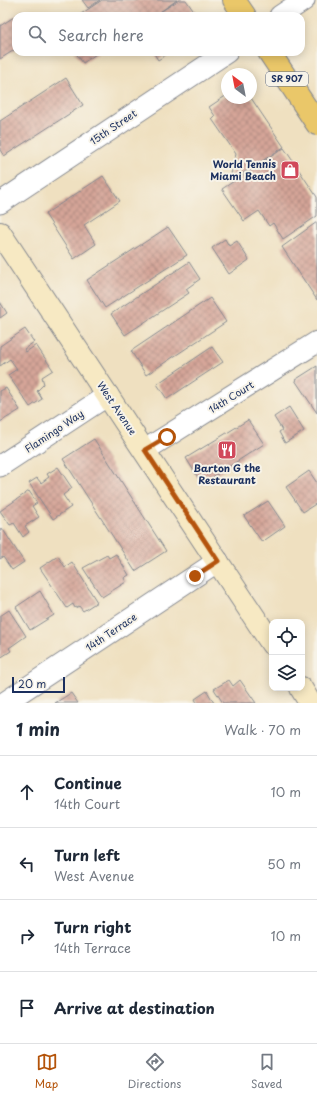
<!DOCTYPE html>
<meta charset="utf-8">
<style>
:root{--surface:#fff;--page:#f2f2f3;--text:#1f2937;--muted:#747a83;--line:#e0e1e3;--accent:#b45309}
body{margin:0;font-family:"Playpen Sans",sans-serif;background:var(--page);color:var(--text)}
.controls{position:absolute;right:12px;bottom:12px;display:grid;overflow:hidden;border-radius:8px;box-shadow:0 2px 10px #0003}
.controls button{width:36px;height:36px;display:grid;place-items:center;padding:0;border:0;border-bottom:1px solid var(--line);background:var(--surface);color:var(--text);font:20px sans-serif}
.compass{position:absolute;left:221px;top:68px;width:36px;height:36px;border-radius:50%;background:var(--surface);box-shadow:0 2px 10px #0003;rotate:328deg}
.scale{position:absolute;left:12px;bottom:10px;width:53px;box-sizing:border-box;padding-left:4px;border:2px solid #1b2f5e;border-top:0;font-size:11px;line-height:14px;white-space:nowrap;color:#1b2f5e;-webkit-text-stroke:3px #f7f3e8;paint-order:stroke}
.stop{position:absolute;width:12px;height:12px;margin:-9px;border:3px solid #b45309;border-radius:50%;background:#fff}
.stop.end{background:#b45309;border-color:#fff;box-shadow:0 1px 4px #0008}
.list{margin:0;padding:0;list-style:none}
h2{display:flex;justify-content:space-between;align-items:center;height:52px;margin:0;padding:0 16px;font-size:17px}
h2 small{font-size:13px;font-weight:400;color:var(--muted)}
.list li{display:grid;grid-template-columns:26px 1fr auto;gap:12px;align-items:center;box-sizing:border-box;height:72px;padding:0 16px;border-top:1px solid var(--line)}
.list b{display:block;font-size:15px;white-space:nowrap}
.list p{margin:0;font-size:13px;white-space:nowrap;color:var(--muted)}
.list em{font-size:13px;font-style:normal;color:var(--muted)}
.icon{flex:none;width:22px;height:22px;fill:none;stroke:currentColor;stroke-width:2;stroke-linecap:round;stroke-linejoin:round}
.map{position:relative;flex:none;width:317px;height:703px;overflow:hidden}
.search{position:absolute;background:var(--surface);box-shadow:0 2px 10px #0003;left:12px;right:12px;top:12px;height:44px;display:flex;align-items:center;gap:10px;box-sizing:border-box;padding:0 14px;border-radius:12px;color:var(--muted);font-size:15px}
.sheet{height:340px;background:var(--surface)}
nav{display:flex;justify-content:space-around;align-items:center;box-sizing:border-box;height:56px;border-top:1px solid var(--line);background:var(--surface);font-size:11px;color:var(--muted)}
nav a{display:grid;justify-items:center;gap:2px}
nav .on{color:var(--accent)}
.map>svg:first-child{display:block}
.building{fill:url(#building-cross-hatch)}
.lines{fill:none;stroke-linecap:round;stroke-linejoin:round}
.street-casing{stroke:#85888f;stroke-width:23}
.secondary-casing{stroke:#85888f;stroke-width:24}
.highway-casing{stroke:#85888f;stroke-width:24}
.street{stroke:#fff;stroke-width:21}
.secondary{stroke:#f7e9c3;stroke-width:22}
.highway{stroke:#eac769;stroke-width:22}
.route{stroke:#b45309;stroke-width:5}
.labels{text-anchor:middle;stroke-width:4;stroke-linejoin:round;paint-order:stroke}
.shield{fill:#f7f3e8;stroke:#5d6a87;stroke-width:1}
.shield-label{font-size:9px;font-weight:bold;fill:#1b2f5e}
.street-label{font-size:10px;fill:#1b2f5e;stroke:#f7f3e8}
.poi-label{font-size:10px;font-weight:bold;fill:#1b2f5e;stroke:#f7f3e8;text-anchor:end}
</style>
<div class="map">
<svg width="317" height="703" viewBox="0 0 317 703">
<defs>
<pattern id="building-cross-hatch" width="8" height="8" patternUnits="userSpaceOnUse"><rect width="8" height="8" fill="#d5a598"/><path d="M0 0l8 8M0 8l8-8" fill="none" stroke="#ac877f"/></pattern>
</defs>
<rect width="100%" height="100%" fill="#f7f3e8"/>
<filter id="ink" filterUnits="userSpaceOnUse"><feTurbulence type="fractalNoise" baseFrequency=".025" numOctaves="2"/><feDisplacementMap in="SourceGraphic" scale="8" xChannelSelector="R" yChannelSelector="G"/><feConvolveMatrix kernelMatrix="1 2 1 2 8 2 1 2 1" color-interpolation-filters="sRGB"/></filter>
<filter id="wash" filterUnits="userSpaceOnUse"><feTurbulence type="fractalNoise" baseFrequency=".012" numOctaves="4" result="noise"/><feDisplacementMap in="SourceGraphic" scale="16" xChannelSelector="R" yChannelSelector="G"/><feGaussianBlur stdDeviation="0.9" result="paint"/><feColorMatrix in="noise" values="0 0 0 0 0 0 0 0 0 0 0 0 0 0 0 0 0 1.4 0 .05"/><feComposite in="paint" operator="in"/></filter>
<g filter="url(#wash)">
<rect width="100%" height="100%" fill="#efe0c0"/>
<g id="blocks">
<g class="building">
<polygon points="82,0 100,0 88,8"/>
<polygon points="102,0 177,0 160,12 179,0 186,0 197,16 78,16"/>
<polygon points="23,11 27,16 16,16 16,49 0,59 0,26"/>
<polygon points="75,52 99,52 83,63"/>
<polygon points="153,52 170,52 158,60"/>
<polygon points="66,78 83,105 4,156 0,150 0,121"/>
<polygon points="227,95 227,98 251,98 284,147 234,179 231,174 236,154 212,119 215,116 209,107"/>
<polygon points="284,148 317,197 317,216 283,239 273,223 269,226 259,211 244,221 222,189"/>
<polygon points="103,176 120,201 84,225 96,244 74,259 45,214"/>
<polygon points="317,222 317,300 282,247"/>
<polygon points="168,227 187,255 105,308 87,280"/>
<polygon points="225,239 229,246 237,241 249,260 229,274 212,248"/>
<polygon points="189,262 200,279 186,289 189,293 125,335 111,314"/>
<polygon points="210,298 226,322 146,375 131,351"/>
<polygon points="0,302 7,313 0,318"/>
<polygon points="25,329 34,342 24,349 26,352 36,345 53,370 42,377 44,384 37,391 42,399 30,407 8,375 17,369 10,359 0,366 0,346"/>
<polygon points="212,347 223,362 167,399 157,384"/>
<polygon points="317,366 317,413 295,380"/>
<polygon points="6,388 20,410 0,422 0,391"/>
<polygon points="289,407 304,431 285,443 279,432 282,430 274,417"/>
<polygon points="248,420 264,444 202,484 186,458"/>
<polygon points="94,439 166,551 135,571 63,459"/>
<polygon points="58,467 72,488 63,495 71,507 53,519 29,483 37,478 41,483 49,477 47,474"/>
<polygon points="309,471 317,483 317,503 303,512 286,487"/>
<polygon points="29,491 37,503 32,506 39,517 25,526 29,532 23,537 14,523 10,525 0,511"/>
<polygon points="268,501 285,526 262,542 244,516"/>
<polygon points="2,528 24,562 12,570 3,557 0,559 0,529"/>
<polygon points="116,554 129,575 124,578 126,582 102,597 83,568 107,555 109,558"/>
<polygon points="58,556 65,567 72,562 97,602 83,611 79,606 75,608 73,604 67,608 40,568"/>
<polygon points="40,591 54,615 30,630 16,607"/>
<polygon points="9,610 26,636 9,648 11,651 0,658 0,616"/>
<polygon points="229,680 233,686 240,680 256,703 223,703 214,689"/>
<polygon points="207,691 214,703 197,703 195,699"/>
<polygon points="71,693 78,703 55,703"/>
</g>
</g>
</g>
<g filter="url(#ink)">
<use href="#blocks" fill-opacity="0" stroke="#85888f" stroke-width="1"/>
<g class="lines">
<defs>
<g id="street">
<polyline points="280,16 304,0"/>
<polyline points="0,203 227,52"/>
<polyline points="145,450 317,342"/>
<polyline points="0,466 108,395"/>
<polyline points="4,703 218,561"/>
</g>
<g id="secondary">
<polyline points="0,233 272,644"/>
<polyline points="301,688 310,703"/>
</g>
<g id="highway">
<polyline points="234,0 245,16"/>
<polyline points="269,52 317,124"/>
</g>
</defs>
<use href="#street" class="street-casing"/>
<use href="#secondary" class="secondary-casing"/>
<use href="#highway" class="highway-casing"/>
<use href="#street" class="street"/>
<use href="#secondary" class="secondary"/>
<use href="#highway" class="highway"/>
</g>
</g>
<g class="lines" filter="url(#ink)">
<polyline class="route" points="167,437 145,450 218,561 195,576"/>
</g>
<defs>
<symbol id="shop-square" viewBox="-11 -11 22 22"><rect x="-9" y="-9" width="18" height="18" rx="4" fill="#d1495b" stroke="#f7f3e8"/><path d="M-5-2.5h2.3a2.7 3.5 0 0 1 5.4 0H5L5.5 6h-11ZM-1.5-2.5h3a1.5 2.3 0 0 0-3 0Z" fill="#fff"/></symbol>
<symbol id="restaurant-square" viewBox="-11 -11 22 22"><rect x="-9" y="-9" width="18" height="18" rx="4" fill="#d1495b" stroke="#f7f3e8"/><path d="M-5-6h1v4h1v-4h1v4h1v-4h1v5L-1.5 .5V6h-2V.5L-5-1ZM5-6V6H3V1.5H1.5Q1.5-4 5-6Z" fill="#fff"/></symbol>
</defs>
<g fill-rule="evenodd">
<use href="#shop-square" x="279" y="159" width="22" height="22"/>
<use href="#restaurant-square" x="216" y="439" width="22" height="22"/>
</g>
<g class="labels">
<rect class="shield" x="266" y="72" width="42" height="14" rx="3"/>
<g class="shield-label">
<text x="287" y="82">SR 907</text>
</g>
<g class="street-label">
<text transform="translate(113 127) rotate(-34)" y="4">15th Street</text>
<text transform="translate(231 397) rotate(-32)" y="4">14th Court</text>
<text transform="translate(117 408) rotate(56)" y="4">West Avenue</text>
<text transform="translate(54 431) rotate(-34)" y="4">Flamingo Way</text>
<text transform="translate(111 632) rotate(-34)" y="4">14th Terrace</text>
</g>
<g class="poi-label">
<text x="276" y="168">World Tennis<tspan x="276" dy="12">Miami Beach</tspan></text>
<text x="227" y="472" text-anchor="middle">Barton G the<tspan x="227" dy="12">Restaurant</tspan></text>
</g>
</g>
</svg>
<div class="controls">
<button><svg class="icon" aria-label="locate" viewBox="0 0 24 24"><circle cx="12" cy="12" r="6"/><path d="M12 2v4M12 18v4M2 12h4M18 12h4"/></svg></button>
<button><svg class="icon" aria-label="layers" viewBox="0 0 24 24"><path d="M12 4l9 5-9 5-9-5zM3 14l9 5 9-5"/></svg></button>
</div>
<svg class="compass" viewBox="-18 -18 36 36"><path d="M0-13l5 13h-10z" fill="#e53935"/><path d="M0 13l5-13h-10z" fill="#747a83"/></svg>
<div class="scale">20 m</div>
<div class="stop" style="left:167px;top:437px"></div>
<div class="stop end" style="left:195px;top:576px"></div>
<div class="search"><svg class="icon" aria-label="search" viewBox="0 0 24 24"><circle cx="10" cy="10" r="6"/><path d="M15 15l6 6"/></svg>Search here</div>
</div>
<section class="sheet">
<h2>1 min<small>Walk · 70 m</small></h2>
<ul class="list">
<li><svg class="icon" aria-label="ahead" viewBox="0 0 24 24"><path d="M12 20V5M6 11l6-6 6 6"/></svg><div><b>Continue</b><p>14th Court</p></div><em>10 m</em></li>
<li><svg class="icon" aria-label="left" viewBox="0 0 24 24"><path d="M17 20v-9H6M10 6l-5 5 5 5"/></svg><div><b>Turn left</b><p>West Avenue</p></div><em>50 m</em></li>
<li><svg class="icon" aria-label="right" viewBox="0 0 24 24"><path d="M7 20v-9h11M14 6l5 5-5 5"/></svg><div><b>Turn right</b><p>14th Terrace</p></div><em>10 m</em></li>
<li><svg class="icon" aria-label="arrive" viewBox="0 0 24 24"><path d="M6 21V4h12l-3 4 3 4H6"/></svg><div><b>Arrive at destination</b></div></li>
</ul>
</section>
<nav>
<a class="on"><svg class="icon" aria-label="map" viewBox="0 0 24 24"><path d="M3 6l6-2 6 2 6-2v14l-6 2-6-2-6 2zM9 4v14M15 6v14"/></svg>Map</a>
<a><svg class="icon" aria-label="directions" viewBox="0 0 24 24"><path d="M12 3l9 9-9 9-9-9zM9 14v-3h6M13 9l2 2-2 2"/></svg>Directions</a>
<a><svg class="icon" aria-label="saved" viewBox="0 0 24 24"><path d="M7 4h10v16l-5-4-5 4z"/></svg>Saved</a>
</nav>
